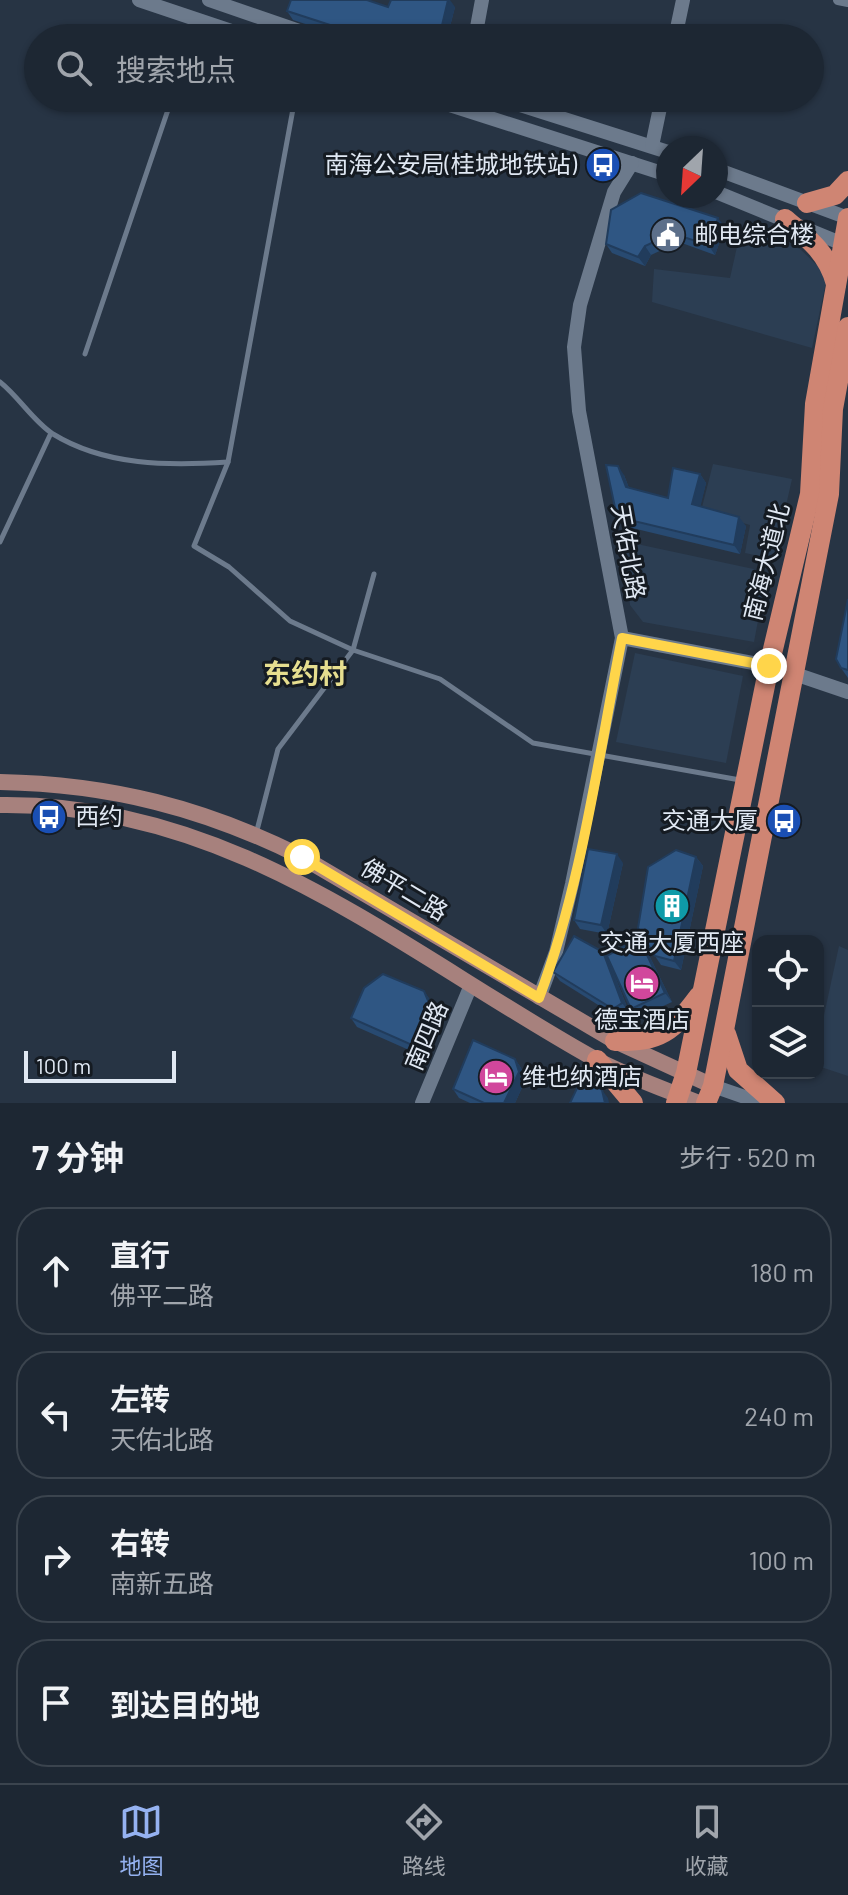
<!DOCTYPE html>
<html lang="zh">
<meta charset="utf-8">
<style>
:root{--surface:#1d2733;--page:#252f3b;--text:#f1f3f6;--muted:#a0a5ac;--line:#3b444e;--accent:#95b2f1}
body{margin:0;font-family:Barlow,"Noto Sans SC",sans-serif;background:var(--page);color:var(--text)}
.controls{position:absolute;right:24px;bottom:24px;display:grid;overflow:hidden;border-radius:16px;box-shadow:0 2px 6px #0004}
.controls button{width:72px;height:72px;display:grid;place-items:center;padding:0;border:0;border-bottom:2px solid var(--line);background:var(--surface);color:var(--text);font:40px sans-serif}
.compass{position:absolute;left:656px;top:136px;width:72px;height:72px;border-radius:50%;background:var(--surface);box-shadow:0 2px 6px #0004;rotate:205deg}
.scale{position:absolute;left:24px;bottom:20px;width:152px;box-sizing:border-box;padding-left:8px;border:4px solid #e0e8f3;border-top:0;font-size:22px;line-height:28px;white-space:nowrap;color:#e0e8f3;-webkit-text-stroke:6px #151b22;paint-order:stroke}
.stop{position:absolute;width:24px;height:24px;margin:-18px;border:6px solid #ffd54a;border-radius:50%;background:#fff}
.stop.end{background:#ffd54a;border-color:#fff;box-shadow:0 2px 8px #0008}
.list{margin:0;padding:0;list-style:none}
h2{display:flex;justify-content:space-between;align-items:center;height:104px;margin:0;padding:0 32px;font-size:34px}
h2 small{font-size:26px;font-weight:400;color:var(--muted)}
.list li{display:grid;grid-template-columns:52px 1fr auto;gap:24px;align-items:center;box-sizing:border-box;height:128px;margin:0 16px 16px;padding:0 16px;border:2px solid var(--line);border-radius:32px}
.list b{display:block;font-size:30px;white-space:nowrap}
.list p{margin:0;font-size:26px;white-space:nowrap;color:var(--muted)}
.list em{font-size:26px;font-style:normal;color:var(--muted)}
.icon{flex:none;width:44px;height:44px;fill:none;stroke:currentColor;stroke-width:2;stroke-linecap:round;stroke-linejoin:round}
.map{position:relative;flex:none;width:848px;height:1103px;overflow:hidden}
.search{position:absolute;background:var(--surface);box-shadow:0 2px 6px #0004;left:24px;right:24px;top:24px;height:88px;display:flex;align-items:center;gap:20px;box-sizing:border-box;padding:0 28px;border-radius:44px;color:var(--muted);font-size:30px}
.sheet{height:680px;background:var(--surface)}
nav{display:flex;justify-content:space-around;align-items:center;box-sizing:border-box;height:112px;border-top:2px solid var(--line);background:var(--surface);font-size:22px;color:var(--muted)}
nav a{display:grid;justify-items:center;gap:4px}
nav .on{color:var(--accent)}
.map>svg:first-child{display:block}
.built{fill:#2c3e53}
.lines{fill:none;stroke-linecap:round;stroke-linejoin:round}
.lane{stroke:#6c7a8c;stroke-width:5}
.street{stroke:#6c7a8c;stroke-width:10}
.secondary{stroke:#6c7a8c;stroke-width:14}
.primary{stroke:#a7817d;stroke-width:16}
.highway{stroke:#cf8573;stroke-width:20}
.wall{fill:#284a71}
.shaded-wall{fill:#213c5c}
.building{fill:#2f5683;stroke:#213c5c;stroke-width:2}
.route{stroke:#ffd54a;stroke-width:10}
.labels{text-anchor:middle;stroke-width:6;stroke-linejoin:round;paint-order:stroke}
.poi-label{font-size:24px;fill:#e0e8f3;stroke:#151b22;text-anchor:start}
.street-label{font-size:24px;fill:#e0e8f3;stroke:#151b22}
.quarter-label{font-size:28px;font-weight:bold;fill:#e6de8f;stroke:#151b22}
</style>
<div class="map">
<svg width="848" height="1103" viewBox="0 0 848 1103">
<rect width="100%" height="100%" fill="#273444"/>
<g class="built">
<polygon points="741,229 800,249 821,269 826,282 812,348 652,302 654,269 730,278"/>
<polygon points="713,464 792,479 774,559 745,553 750,525 701,511"/>
<polygon points="623,541 767,572 754,642 643,622 630,605"/>
<polygon points="635,653 743,676 726,763 616,742"/>
<polygon points="839,946 848,950 848,1076 818,1066 818,1043"/>
</g>
<g class="lines">
<g class="lane">
<polyline points="191,38 196,20"/>
<polyline points="295,98 228,462 194,546 229,567 290,621 353,650 440,679 533,743 740,780"/>
<polyline points="85,354 172,98"/>
<path d="M0,382C19,397 33,421 53,434C105,466 169,466 228,462"/>
<polyline points="0,542 51,433"/>
<polyline points="256,834 278,749 353,650 374,574"/>
</g>
<polyline class="street" points="838,0 848,2"/>
<g class="secondary">
<polyline points="139,0 252,38"/>
<polyline points="209,0 320,38"/>
<polyline points="475,38 482,0"/>
<polyline points="675,38 683,0"/>
<polyline points="428,98 668,175"/>
<polyline points="498,98 668,152"/>
<polyline points="652,146 662,98"/>
<polyline points="716,169 848,218"/>
<polyline points="716,192 848,246"/>
<polyline points="622,638 769,666"/>
<polyline points="795,674 848,692"/>
<polyline points="539,998 556,952 572,884 622,638 579,411 574,347 580,305 614,192 632,163"/>
<polyline points="713,1086 762,1103"/>
<polyline points="422,1103 471,985"/>
</g>
<g class="primary">
<path d="M0,782C110,784 204,808 302,857L615,1041L713,1086"/>
<path d="M0,805C234,802 400,950 593,1058C626,1076 664,1089 699,1103"/>
</g>
<g class="highway">
<polyline points="807,203 835,195 848,181"/>
<path d="M785,219C808,238 828,253 836,284"/>
<polyline points="726,1034 738,1070 775,1103"/>
<path d="M615,1041C661,1042 672,1032 699,996"/>
<polyline points="597,1060 633,1103"/>
<polyline points="676,1103 686,1073 769,666 810,494 815,404 848,218"/>
<polyline points="706,1103 713,1086 829,494 833,409 848,327"/>
</g>
</g>
<g class="wall">
<polygon points="388,7 455,7 447,38 349,38 293,20 287,11"/>
<polygon points="611,210 725,227 715,255 679,242 651,255 645,266 612,253 606,244"/>
<polygon points="700,474 706,483 700,506 746,526 740,554 624,526 617,517 624,475 629,488 668,498"/>
<polygon points="848,599 848,678 841,668"/>
<polygon points="696,857 703,866 681,970 661,965 655,956"/>
<polygon points="623,863 607,934 580,929 574,920"/>
<polygon points="639,938 645,947 672,1002 637,1018 631,1009"/>
<polygon points="603,952 609,961 629,1012 619,1018 560,981 553,972"/>
<polygon points="424,991 430,1000 442,1029 427,1058 357,1027 351,1018"/>
<polygon points="515,1059 521,1068 525,1081 515,1103 470,1103 459,1098 453,1089"/>
</g>
<g class="shaded-wall">
<polygon points="448,0 450,0 455,7 447,38 439,38"/>
<polygon points="718,218 725,227 715,255 709,246"/>
<polygon points="645,246 651,255 645,266 638,257"/>
<polygon points="618,466 624,475 632,496 626,487"/>
<polygon points="700,474 706,483 699,513 692,504"/>
<polygon points="739,517 746,526 740,554 734,545"/>
<polygon points="617,854 623,863 607,934 601,925"/>
<polygon points="696,857 703,866 681,970 674,961"/>
<polygon points="639,938 645,947 672,1002 665,993"/>
<polygon points="603,952 609,961 629,1012 622,1003"/>
<polygon points="424,991 430,1000 442,1029 427,1058 421,1049"/>
<polygon points="515,1059 521,1068 525,1081 515,1103 504,1103"/>
<polygon points="602,1090 608,1098 609,1103 605,1103"/>
</g>
<g class="building">
<polygon points="291,0 367,0 388,7 391,0 448,0 439,38 370,38 287,11"/>
<polygon points="641,193 718,218 709,246 673,233 645,246 638,257 606,244 611,210"/>
<polygon points="606,465 618,466 626,487 668,498 673,468 700,474 692,504 739,517 734,545 617,517"/>
<polygon points="848,599 848,670 841,668 836,659"/>
<polygon points="588,849 617,854 601,925 574,920"/>
<polygon points="676,850 696,857 674,961 655,956 638,928 648,867"/>
<polygon points="574,936 603,952 622,1003 613,1009 553,972"/>
<polygon points="639,938 665,993 631,1009 607,956"/>
<polygon points="383,974 424,991 436,1020 421,1049 351,1018 364,988"/>
<polygon points="473,1040 515,1059 519,1072 504,1103 484,1103 453,1089"/>
<polygon points="587,1081 602,1090 605,1103 570,1103 579,1084"/>
</g>
<g class="lines">
<path class="route" d="M302,857L539,998C582,884 598,758 622,638L769,666"/>
</g>
<defs>
<symbol id="bus-disc" viewBox="-11 -11 22 22"><circle r="9.5" fill="#1a4fb4" stroke="#151b22"/><path d="M-5-6H5V4H4V6H2V4H-2V6H-4V4H-5ZM-3.5-4V0h7V-4ZM-3.5 1.2v1.5H-2V1.2ZM2 1.2v1.5H3.5V1.2Z" fill="#fff"/></symbol>
<symbol id="civic-disc" viewBox="-11 -11 22 22"><circle r="9.5" fill="#5c6f8a" stroke="#151b22"/><path d="M-.6-6.5H3V-4.5H.6V-3L4-1V1h2V6H-6V1h2V-1L-.6-3ZM-1.2 2.5V6h2.4V2.5Z" fill="#fff"/></symbol>
<symbol id="building-disc" viewBox="-11 -11 22 22"><circle r="9.5" fill="#0f9aa8" stroke="#151b22"/><path d="M-4-6H4V6H1V3H-1V6H-4ZM-2.5-4.3h1.7v1.8h-1.7ZM.8-4.3h1.7v1.8H.8ZM-2.5-1h1.7V.8h-1.7ZM.8-1h1.7V.8H.8Z" fill="#fff"/></symbol>
<symbol id="hotel-disc" viewBox="-11 -11 22 22"><circle r="9.5" fill="#d1479c" stroke="#151b22"/><path d="M-6-4.5h1.5V1H6V5H4.5V3h-9V5H-6ZM-4 0a1.8 1.8 0 1 1 3.6 0ZM.5 0V-2.5h3Q6-2.5 6 0Z" fill="#fff"/></symbol>
</defs>
<g fill-rule="evenodd">
<use href="#bus-disc" x="583" y="145" width="40" height="40"/>
<use href="#civic-disc" x="648" y="215" width="40" height="40"/>
<use href="#bus-disc" x="29" y="797" width="40" height="40"/>
<use href="#bus-disc" x="764" y="801" width="40" height="40"/>
<use href="#building-disc" x="652" y="886" width="40" height="40"/>
<use href="#hotel-disc" x="622" y="963" width="40" height="40"/>
<use href="#hotel-disc" x="476" y="1057" width="40" height="40"/>
</g>
<g class="labels">
<g class="poi-label">
<text x="577" y="173" text-anchor="end">南海公安局(桂城地铁站)</text>
<text x="694" y="243">邮电综合楼</text>
<text x="75" y="825">西约</text>
<text x="758" y="829" text-anchor="end">交通大厦</text>
<text x="672" y="951" text-anchor="middle">交通大厦西座</text>
<text x="642" y="1028" text-anchor="middle">德宝酒店</text>
<text x="522" y="1085">维也纳酒店</text>
</g>
<g class="street-label">
<text transform="translate(628 552) rotate(80)" y="8">天佑北路</text>
<text transform="translate(767 562) rotate(-76)" y="8">南海大道北</text>
<text transform="translate(404 890) rotate(31)" y="8">佛平二路</text>
<text transform="translate(427 1036) rotate(-67)" y="8">南四路</text>
</g>
<g class="quarter-label">
<text x="305" y="684">东约村</text>
</g>
</g>
</svg>
<div class="controls">
<button><svg class="icon" aria-label="locate" viewBox="0 0 24 24"><circle cx="12" cy="12" r="6"/><path d="M12 2v4M12 18v4M2 12h4M18 12h4"/></svg></button>
<button><svg class="icon" aria-label="layers" viewBox="0 0 24 24"><path d="M12 4l9 5-9 5-9-5zM3 14l9 5 9-5"/></svg></button>
</div>
<svg class="compass" viewBox="-18 -18 36 36"><path d="M0-13l5 13h-10z" fill="#e53935"/><path d="M0 13l5-13h-10z" fill="#a0a5ac"/></svg>
<div class="scale">100 m</div>
<div class="stop" style="left:302px;top:857px"></div>
<div class="stop end" style="left:769px;top:666px"></div>
<div class="search"><svg class="icon" aria-label="search" viewBox="0 0 24 24"><circle cx="10" cy="10" r="6"/><path d="M15 15l6 6"/></svg>搜索地点</div>
</div>
<section class="sheet">
<h2>7 分钟<small>步行 · 520 m</small></h2>
<ul class="list">
<li><svg class="icon" aria-label="ahead" viewBox="0 0 24 24"><path d="M12 20V5M6 11l6-6 6 6"/></svg><div><b>直行</b><p>佛平二路</p></div><em>180 m</em></li>
<li><svg class="icon" aria-label="left" viewBox="0 0 24 24"><path d="M17 20v-9H6M10 6l-5 5 5 5"/></svg><div><b>左转</b><p>天佑北路</p></div><em>240 m</em></li>
<li><svg class="icon" aria-label="right" viewBox="0 0 24 24"><path d="M7 20v-9h11M14 6l5 5-5 5"/></svg><div><b>右转</b><p>南新五路</p></div><em>100 m</em></li>
<li><svg class="icon" aria-label="arrive" viewBox="0 0 24 24"><path d="M6 21V4h12l-3 4 3 4H6"/></svg><div><b>到达目的地</b></div></li>
</ul>
</section>
<nav>
<a class="on"><svg class="icon" aria-label="map" viewBox="0 0 24 24"><path d="M3 6l6-2 6 2 6-2v14l-6 2-6-2-6 2zM9 4v14M15 6v14"/></svg>地图</a>
<a><svg class="icon" aria-label="directions" viewBox="0 0 24 24"><path d="M12 3l9 9-9 9-9-9zM9 14v-3h6M13 9l2 2-2 2"/></svg>路线</a>
<a><svg class="icon" aria-label="saved" viewBox="0 0 24 24"><path d="M7 4h10v16l-5-4-5 4z"/></svg>收藏</a>
</nav>
